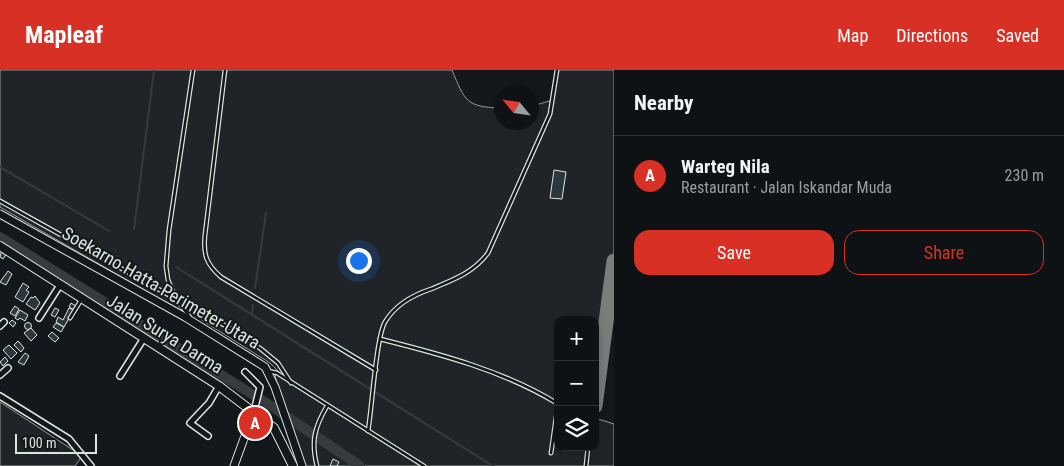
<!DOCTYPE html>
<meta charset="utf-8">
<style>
:root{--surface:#0f1215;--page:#181b1e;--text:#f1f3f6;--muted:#9b9ea0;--line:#2f3234;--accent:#d93025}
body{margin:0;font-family:"Roboto Condensed",sans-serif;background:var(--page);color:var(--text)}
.controls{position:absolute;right:15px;bottom:15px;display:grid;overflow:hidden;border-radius:10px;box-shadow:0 2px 12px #0003}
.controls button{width:45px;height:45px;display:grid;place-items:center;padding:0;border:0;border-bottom:1px solid var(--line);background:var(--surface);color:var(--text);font:25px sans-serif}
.compass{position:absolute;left:494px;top:15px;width:45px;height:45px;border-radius:50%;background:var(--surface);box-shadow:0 2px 12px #0003;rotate:299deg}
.scale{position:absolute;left:15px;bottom:12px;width:82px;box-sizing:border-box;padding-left:5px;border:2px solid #d8e6dc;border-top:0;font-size:14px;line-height:18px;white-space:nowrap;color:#d8e6dc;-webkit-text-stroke:4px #14181c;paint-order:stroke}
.you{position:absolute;left:358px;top:190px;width:18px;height:18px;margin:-12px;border:4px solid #fff;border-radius:50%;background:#1a73e8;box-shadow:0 0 0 8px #1a73e833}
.badge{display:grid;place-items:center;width:32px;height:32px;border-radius:50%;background:var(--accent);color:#fff;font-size:16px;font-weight:700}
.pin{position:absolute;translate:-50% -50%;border:2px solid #fff;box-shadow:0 1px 5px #0006}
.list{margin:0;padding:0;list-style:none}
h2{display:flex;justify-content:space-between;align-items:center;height:65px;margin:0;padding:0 20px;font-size:21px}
h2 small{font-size:16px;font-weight:400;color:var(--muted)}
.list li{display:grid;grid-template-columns:32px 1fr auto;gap:15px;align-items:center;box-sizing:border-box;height:80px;padding:0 20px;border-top:1px solid var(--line)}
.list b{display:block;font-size:19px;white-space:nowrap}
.list p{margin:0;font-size:16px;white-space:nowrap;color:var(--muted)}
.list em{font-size:16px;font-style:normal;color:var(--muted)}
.actions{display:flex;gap:10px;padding:15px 20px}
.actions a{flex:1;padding:11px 0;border:1px solid var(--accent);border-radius:15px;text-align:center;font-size:18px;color:var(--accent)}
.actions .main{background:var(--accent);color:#fff}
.icon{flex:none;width:28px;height:28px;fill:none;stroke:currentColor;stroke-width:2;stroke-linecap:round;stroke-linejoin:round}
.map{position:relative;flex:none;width:614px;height:396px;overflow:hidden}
header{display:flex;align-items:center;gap:30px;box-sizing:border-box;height:70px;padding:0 25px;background:var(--accent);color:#fff}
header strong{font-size:24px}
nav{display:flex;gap:28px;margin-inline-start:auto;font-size:18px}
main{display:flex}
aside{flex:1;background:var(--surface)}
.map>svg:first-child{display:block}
.green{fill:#202428;stroke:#939e99}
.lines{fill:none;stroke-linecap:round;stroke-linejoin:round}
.stream{stroke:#363b3e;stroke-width:2}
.river{stroke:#363b3e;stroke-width:10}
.taxiway{stroke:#767f7c;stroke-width:15}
.building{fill:#2c363c;stroke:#d8e6dc}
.lane-casing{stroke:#d8e6dc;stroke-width:5}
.street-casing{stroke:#d8e6dc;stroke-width:8}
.secondary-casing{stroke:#d8e6dc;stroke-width:9}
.primary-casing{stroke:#d8e6dc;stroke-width:10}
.lane{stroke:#14181c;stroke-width:2.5}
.street{stroke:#14181c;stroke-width:5}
.secondary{stroke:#14181c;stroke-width:7}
.primary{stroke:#14181c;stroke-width:8}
.labels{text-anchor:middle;stroke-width:4;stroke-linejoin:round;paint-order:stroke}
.street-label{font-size:18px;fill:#d8e6dc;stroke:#14181c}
</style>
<header>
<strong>Mapleaf</strong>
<nav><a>Map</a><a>Directions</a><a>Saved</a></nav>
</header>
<main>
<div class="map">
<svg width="614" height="396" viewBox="0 0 614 396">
<rect width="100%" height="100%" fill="#14181c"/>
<g class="green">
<path d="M0,0H452C465,31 466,37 501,38L502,52H532V36L553,30L557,0H614V191L595,337V250H558V377H595V348L614,354V396H304L275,306L278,301L270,293L203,251L191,239L184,243L0,137Z"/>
<polygon points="0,332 82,386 75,396 0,396"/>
</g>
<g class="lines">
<g class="stream">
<polyline points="0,97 109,161"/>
<polyline points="134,159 154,0"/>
<polyline points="176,197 493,396"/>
<polyline points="255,218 266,143"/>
<polyline points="252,245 253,235"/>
</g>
<polyline class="river" points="0,167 268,334 360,396"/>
<polyline class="taxiway" points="595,336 614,191"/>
</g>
<g class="building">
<polygon points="554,100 566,102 562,129 550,128"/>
<polygon points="2,180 7,183 3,189 0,187"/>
<polygon points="8,201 12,204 6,215 0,212"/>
<polygon points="23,213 29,217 26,220 29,222 23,232 15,227"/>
<polygon points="35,226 40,233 35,240 26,234 31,227 33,228"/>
<polygon points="71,233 76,236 74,240 69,237"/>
<polygon points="15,236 19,239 15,246 10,243"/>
<polygon points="55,238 59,240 55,247 51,245"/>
<polygon points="69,238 74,240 64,257 56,252 58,247 63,250"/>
<polygon points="20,240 28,245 25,251 20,248 18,250 15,248"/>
<polygon points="12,250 16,253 13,257 9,253"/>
<circle cx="28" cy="256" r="3.5"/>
<polygon points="56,253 64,257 61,262 53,257"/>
<polygon points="31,258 37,265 31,271 24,263"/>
<polygon points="52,262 59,268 55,272 48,266"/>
<polygon points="18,271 24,278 21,282 14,275"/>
<polygon points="9,275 17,283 11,289 3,280"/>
<polygon points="25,283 29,286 24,295 18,292"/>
<polygon points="5,287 8,291 3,296 0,292"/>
<polygon points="333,389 339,392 337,396 330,396"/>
</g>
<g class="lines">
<defs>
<g id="lane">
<polyline points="193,0 169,160 166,196 168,210 176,229 237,262 261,279 278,293 291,313"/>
<path d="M225,0L205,165C203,184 206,194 221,207L376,300"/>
<polyline points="0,131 176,229 189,246"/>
<polyline points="70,248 81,230"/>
<path d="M380,269C440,284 505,301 558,334"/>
<polyline points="268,301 277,303 424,396"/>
<path d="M368,361C372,338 376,268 385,252C395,235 413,225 431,219C453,210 473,203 488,183L550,44L557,0"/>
<polyline points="551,383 558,334"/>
<path d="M317,396C311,372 314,358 327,336"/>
<polyline points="586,396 588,377"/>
</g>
<g id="street">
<polyline points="39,248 60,215"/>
<polyline points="0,256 4,252"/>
<polyline points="245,302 260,317 254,341"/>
<polyline points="0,305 8,298"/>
<polyline points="120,306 144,268"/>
<polyline points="0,326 69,369 91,396"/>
<polyline points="208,366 190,353 209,333 219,316"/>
</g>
<g id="secondary">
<polyline points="0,144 185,247 265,297 275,317 302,396"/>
<polyline points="234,396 254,341"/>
</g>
<polyline id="primary" points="0,176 219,316 274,358 293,396"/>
</defs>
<use href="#lane" class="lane-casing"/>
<use href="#street" class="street-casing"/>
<use href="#secondary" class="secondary-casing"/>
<use href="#primary" class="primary-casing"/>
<use href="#lane" class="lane"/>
<use href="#street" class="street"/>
<use href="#secondary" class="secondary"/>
<use href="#primary" class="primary"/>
</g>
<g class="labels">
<g class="street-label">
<text transform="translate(161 218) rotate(30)" y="6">Soekarno Hatta Perimeter Utara</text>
<text transform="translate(165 264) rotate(32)" y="6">Jalan Surya Darma</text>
</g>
</g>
</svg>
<div class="controls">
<button>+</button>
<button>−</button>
<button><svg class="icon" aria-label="layers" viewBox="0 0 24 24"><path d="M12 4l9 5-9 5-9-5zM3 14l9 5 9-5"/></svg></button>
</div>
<svg class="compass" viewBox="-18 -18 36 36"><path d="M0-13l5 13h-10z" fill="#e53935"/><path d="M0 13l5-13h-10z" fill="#9b9ea0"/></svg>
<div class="scale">100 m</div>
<div class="you"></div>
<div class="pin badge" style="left:255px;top:353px">A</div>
</div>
<aside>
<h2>Nearby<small></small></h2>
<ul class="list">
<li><span class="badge">A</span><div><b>Warteg Nila</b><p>Restaurant · Jalan Iskandar Muda</p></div><em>230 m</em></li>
</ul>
<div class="actions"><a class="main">Save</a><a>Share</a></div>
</aside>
</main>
